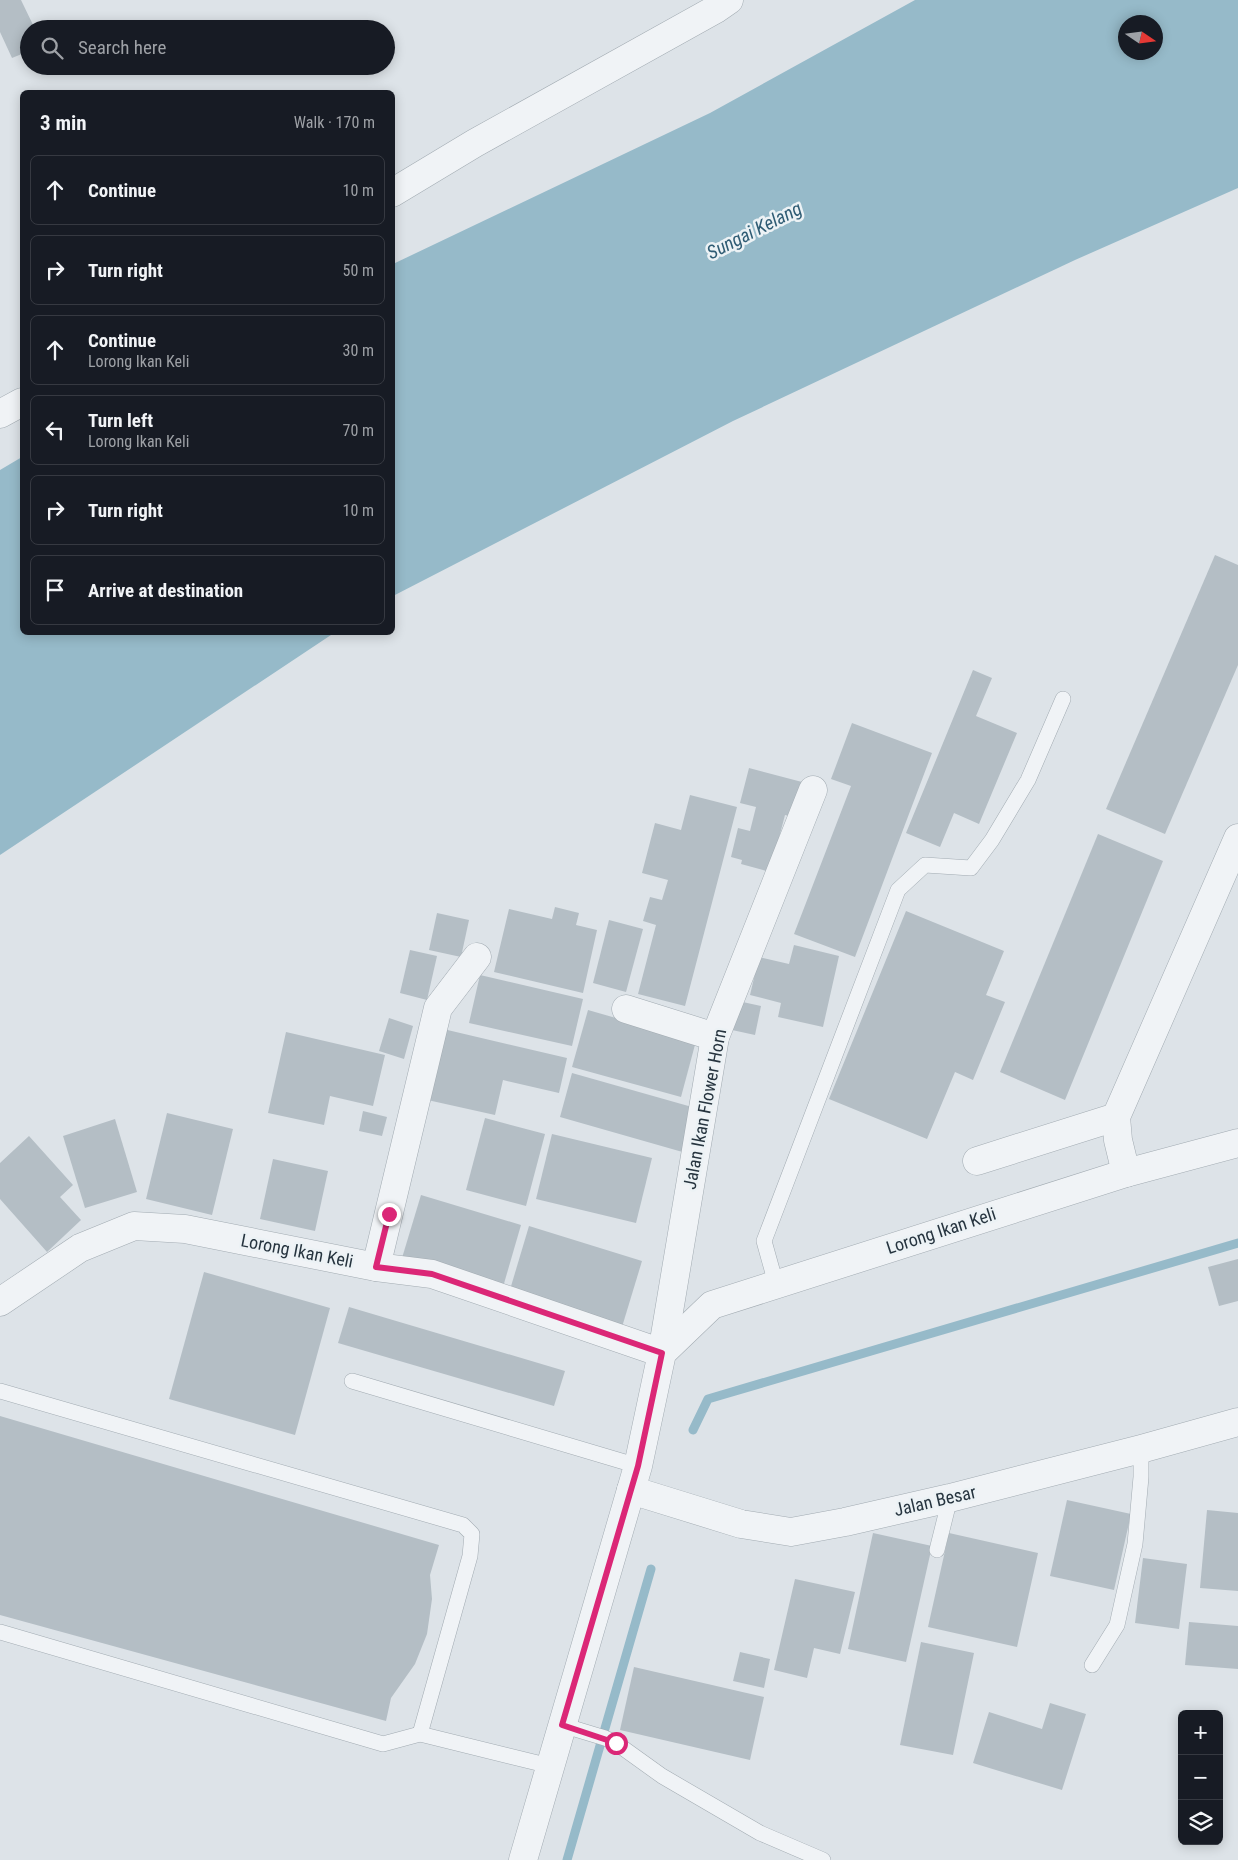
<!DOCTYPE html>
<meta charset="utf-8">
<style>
:root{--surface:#171b24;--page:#242831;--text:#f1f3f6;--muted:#9ea1a6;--line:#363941}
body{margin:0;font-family:"Roboto Condensed",sans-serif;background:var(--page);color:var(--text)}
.controls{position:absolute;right:15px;bottom:15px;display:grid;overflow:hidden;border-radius:8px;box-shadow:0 2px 12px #0003}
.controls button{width:45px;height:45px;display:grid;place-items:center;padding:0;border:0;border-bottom:1px solid var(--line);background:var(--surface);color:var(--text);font:25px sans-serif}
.compass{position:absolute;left:1118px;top:15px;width:45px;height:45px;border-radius:50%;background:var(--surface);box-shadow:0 2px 12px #0003;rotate:103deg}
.stop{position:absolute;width:15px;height:15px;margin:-11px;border:4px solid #db2777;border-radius:50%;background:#fff}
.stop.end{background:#db2777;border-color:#fff;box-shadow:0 1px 5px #0008}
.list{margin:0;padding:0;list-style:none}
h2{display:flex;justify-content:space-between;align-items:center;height:65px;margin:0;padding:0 20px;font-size:21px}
h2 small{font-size:16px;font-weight:400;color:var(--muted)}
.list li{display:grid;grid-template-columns:32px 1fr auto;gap:15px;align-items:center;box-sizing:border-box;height:70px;margin:0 10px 10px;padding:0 10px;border:1px solid var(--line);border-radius:8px}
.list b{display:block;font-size:19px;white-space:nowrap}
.list p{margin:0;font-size:16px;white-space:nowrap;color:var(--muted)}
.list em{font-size:16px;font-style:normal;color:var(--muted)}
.icon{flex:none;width:28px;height:28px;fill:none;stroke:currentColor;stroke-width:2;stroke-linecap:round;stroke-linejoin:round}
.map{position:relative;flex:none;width:1238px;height:1860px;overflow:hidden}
.search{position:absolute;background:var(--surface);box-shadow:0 2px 12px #0003;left:20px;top:20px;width:375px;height:55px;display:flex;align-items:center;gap:12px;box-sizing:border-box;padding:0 18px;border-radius:28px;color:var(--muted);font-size:19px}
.panel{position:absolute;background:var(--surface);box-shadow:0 2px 12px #0003;left:20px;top:90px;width:375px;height:545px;border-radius:8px}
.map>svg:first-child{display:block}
.water{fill:#96bac9;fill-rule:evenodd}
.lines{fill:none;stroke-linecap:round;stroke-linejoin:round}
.stream{stroke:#96bac9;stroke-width:9}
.building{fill:#b4bec5}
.service-casing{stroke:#a2abb2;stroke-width:16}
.minor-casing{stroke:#a2abb2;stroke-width:29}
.tertiary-casing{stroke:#a2abb2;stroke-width:29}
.service{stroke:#f0f3f6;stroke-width:15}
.minor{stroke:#f0f3f6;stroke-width:28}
.tertiary{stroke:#f0f3f6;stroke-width:28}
.route{stroke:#db2777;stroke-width:6}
.labels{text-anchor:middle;stroke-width:5;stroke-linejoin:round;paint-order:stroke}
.street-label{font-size:18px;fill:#26343f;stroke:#ecf2f5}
.water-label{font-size:19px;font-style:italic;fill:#2f5c74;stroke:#ecf2f5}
</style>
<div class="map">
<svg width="1238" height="1860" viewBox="0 0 1238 1860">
<rect width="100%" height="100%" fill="#dde3e8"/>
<g class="water">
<path d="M915,0H1238V188L1075,260L733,421L393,596V264L710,113ZM1126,22H1156V52H1126Z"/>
<polygon points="22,457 22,632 334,633 0,855 0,470"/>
</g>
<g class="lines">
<g class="stream">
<polyline points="693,1430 708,1399 1238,1243"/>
<polyline points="567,1860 651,1569"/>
</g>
</g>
<g class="building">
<polygon points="0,0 21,0 35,29 29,29 29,51 12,58 0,32"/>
<polygon points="1215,555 1238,565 1238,665 1165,834 1106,809"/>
<polygon points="973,670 992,678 976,716 1017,733 979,824 954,813 940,847 906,833"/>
<polygon points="852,723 932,753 855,957 794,934 851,786 831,779"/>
<polygon points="749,768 802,782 793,817 785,815 770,872 741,864 742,860 731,857 738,828 750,831 756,807 740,803"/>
<polygon points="690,795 737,807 685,1006 638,994 656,925 643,921 650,897 662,900 668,880 642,873 655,823 681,830"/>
<polygon points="1098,834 1163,861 1065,1100 1000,1072"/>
<polygon points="555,907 579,913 576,925 597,930 583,993 494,972 509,909 552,919"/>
<polygon points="906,911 1004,951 986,995 1005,1002 973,1080 955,1072 927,1139 829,1099"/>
<polygon points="437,913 469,920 461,957 429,950"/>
<polygon points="609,920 643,929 626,992 593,983"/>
<polygon points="794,945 839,956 823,1027 778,1017 781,1003 750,995 759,957 789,964"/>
<polygon points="410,950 437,956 427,1000 400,993"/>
<polygon points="480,975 583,999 572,1046 469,1023"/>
<polygon points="738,1001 761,1006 755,1035 732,1030"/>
<polygon points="588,1010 696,1041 681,1097 572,1067"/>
<polygon points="389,1018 413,1026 404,1059 379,1051"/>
<polygon points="439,1028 567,1058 559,1093 503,1080 495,1115 423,1099"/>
<polygon points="286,1032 385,1055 373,1106 330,1096 324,1125 268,1113"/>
<polygon points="572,1073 699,1109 686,1153 560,1117"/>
<polygon points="363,1111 387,1117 382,1136 359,1131"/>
<polygon points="167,1113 233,1129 212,1215 146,1199"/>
<polygon points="485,1118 545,1134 526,1206 466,1190"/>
<polygon points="115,1119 137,1192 85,1208 63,1136"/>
<polygon points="552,1134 652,1158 636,1223 536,1199"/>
<polygon points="29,1136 73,1185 60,1197 81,1220 47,1252 0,1199 0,1163"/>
<polygon points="273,1159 328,1171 315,1231 260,1219"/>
<polygon points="421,1195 521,1225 503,1287 402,1258"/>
<polygon points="529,1226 642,1261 622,1327 509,1293"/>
<polygon points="1238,1259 1238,1301 1219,1306 1208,1267"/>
<polygon points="204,1272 330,1308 295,1435 169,1399"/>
<polygon points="349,1307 565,1371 554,1406 338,1343"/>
<polygon points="0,1416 439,1545 430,1575 432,1599 427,1634 415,1664 391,1698 386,1721 0,1615"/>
<polygon points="1067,1500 1131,1514 1114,1590 1050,1576"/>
<polygon points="1207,1510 1238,1513 1238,1591 1200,1588"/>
<polygon points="873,1533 932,1546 906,1662 848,1649"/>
<polygon points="949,1533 1038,1553 1017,1647 928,1627"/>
<polygon points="1143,1558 1187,1564 1179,1629 1135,1623"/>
<polygon points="795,1579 855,1592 840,1654 814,1648 807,1678 774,1670"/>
<polygon points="1189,1622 1238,1626 1238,1669 1185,1665"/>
<polygon points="921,1642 974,1653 953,1755 900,1745"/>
<polygon points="740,1652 770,1659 764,1688 733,1681"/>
<polygon points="634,1667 764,1697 750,1760 620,1730"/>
<polygon points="1050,1703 1086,1714 1062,1790 973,1763 989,1712 1042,1729"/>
</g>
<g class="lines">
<defs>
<g id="service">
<polyline points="776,1284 764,1241 898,890 925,865 971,868 992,840 1028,780 1063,699"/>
<polyline points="352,1381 638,1466"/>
<polyline points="0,1391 463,1525 472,1534 470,1556 420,1734 550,1766"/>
<polyline points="937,1550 950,1498"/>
<polyline points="0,1632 383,1744 420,1734"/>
<polyline points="1092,1665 1117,1625 1135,1544 1141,1477 1141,1449"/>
<polyline points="562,1725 605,1738 616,1743 662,1776 760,1833 823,1860"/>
</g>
<g id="minor">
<polyline points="392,193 475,143 716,9 729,0"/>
<polyline points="0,414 22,402"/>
<polyline points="626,1009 715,1037"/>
<polyline points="977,1161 1116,1117"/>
<polyline points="1126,1173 1118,1140 1116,1117 1238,838"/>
<polyline points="376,1267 438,1008 477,957"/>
<polyline points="0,1302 80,1248 134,1226 185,1229 376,1267 432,1274 662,1353 715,1037 813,790"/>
<polyline points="631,1490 638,1466 662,1353 712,1305 1126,1173 1238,1143"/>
</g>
<polyline id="tertiary" points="523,1860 631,1490 741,1524 791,1532 845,1522 950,1498 1141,1449 1238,1422"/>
</defs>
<use href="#service" class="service-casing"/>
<use href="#minor" class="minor-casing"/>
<use href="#tertiary" class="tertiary-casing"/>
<use href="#service" class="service"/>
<use href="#minor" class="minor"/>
<use href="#tertiary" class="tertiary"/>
</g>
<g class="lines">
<polyline class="route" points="389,1214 376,1267 432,1274 662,1353 638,1466 562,1725 616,1743"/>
</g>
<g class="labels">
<g class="street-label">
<text transform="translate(705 1109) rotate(-79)" y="6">Jalan Ikan Flower Horn</text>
<text transform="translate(941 1231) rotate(-18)" y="6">Lorong Ikan Keli</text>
<text transform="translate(297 1251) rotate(11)" y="6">Lorong Ikan Keli</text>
<text transform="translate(935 1501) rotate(-13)" y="6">Jalan Besar</text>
</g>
<g class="water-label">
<text transform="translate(754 230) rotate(-27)" y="7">Sungai Kelang</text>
</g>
</g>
</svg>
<div class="controls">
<button>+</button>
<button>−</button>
<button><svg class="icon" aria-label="layers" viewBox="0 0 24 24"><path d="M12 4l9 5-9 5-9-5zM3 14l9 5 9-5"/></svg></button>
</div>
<svg class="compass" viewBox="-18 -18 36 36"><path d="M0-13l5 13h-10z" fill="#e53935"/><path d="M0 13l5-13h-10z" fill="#9ea1a6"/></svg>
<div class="stop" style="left:616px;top:1743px"></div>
<div class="stop end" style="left:389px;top:1214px"></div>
<div class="search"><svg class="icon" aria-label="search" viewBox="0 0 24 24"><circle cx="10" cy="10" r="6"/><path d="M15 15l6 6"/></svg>Search here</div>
<section class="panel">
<h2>3 min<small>Walk · 170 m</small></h2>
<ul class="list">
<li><svg class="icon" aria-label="ahead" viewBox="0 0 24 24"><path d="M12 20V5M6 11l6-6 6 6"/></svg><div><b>Continue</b></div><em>10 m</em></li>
<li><svg class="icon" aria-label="right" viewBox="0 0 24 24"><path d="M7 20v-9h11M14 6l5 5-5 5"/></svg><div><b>Turn right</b></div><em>50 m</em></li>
<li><svg class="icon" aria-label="ahead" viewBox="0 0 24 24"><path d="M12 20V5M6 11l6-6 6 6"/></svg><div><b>Continue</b><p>Lorong Ikan Keli</p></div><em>30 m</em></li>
<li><svg class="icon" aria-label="left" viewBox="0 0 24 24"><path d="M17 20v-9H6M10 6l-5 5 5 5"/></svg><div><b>Turn left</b><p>Lorong Ikan Keli</p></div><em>70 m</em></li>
<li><svg class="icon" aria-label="right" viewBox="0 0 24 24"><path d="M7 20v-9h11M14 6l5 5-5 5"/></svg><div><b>Turn right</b></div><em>10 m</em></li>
<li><svg class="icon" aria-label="arrive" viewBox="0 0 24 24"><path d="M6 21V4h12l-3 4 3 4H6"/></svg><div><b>Arrive at destination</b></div></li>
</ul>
</section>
</div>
